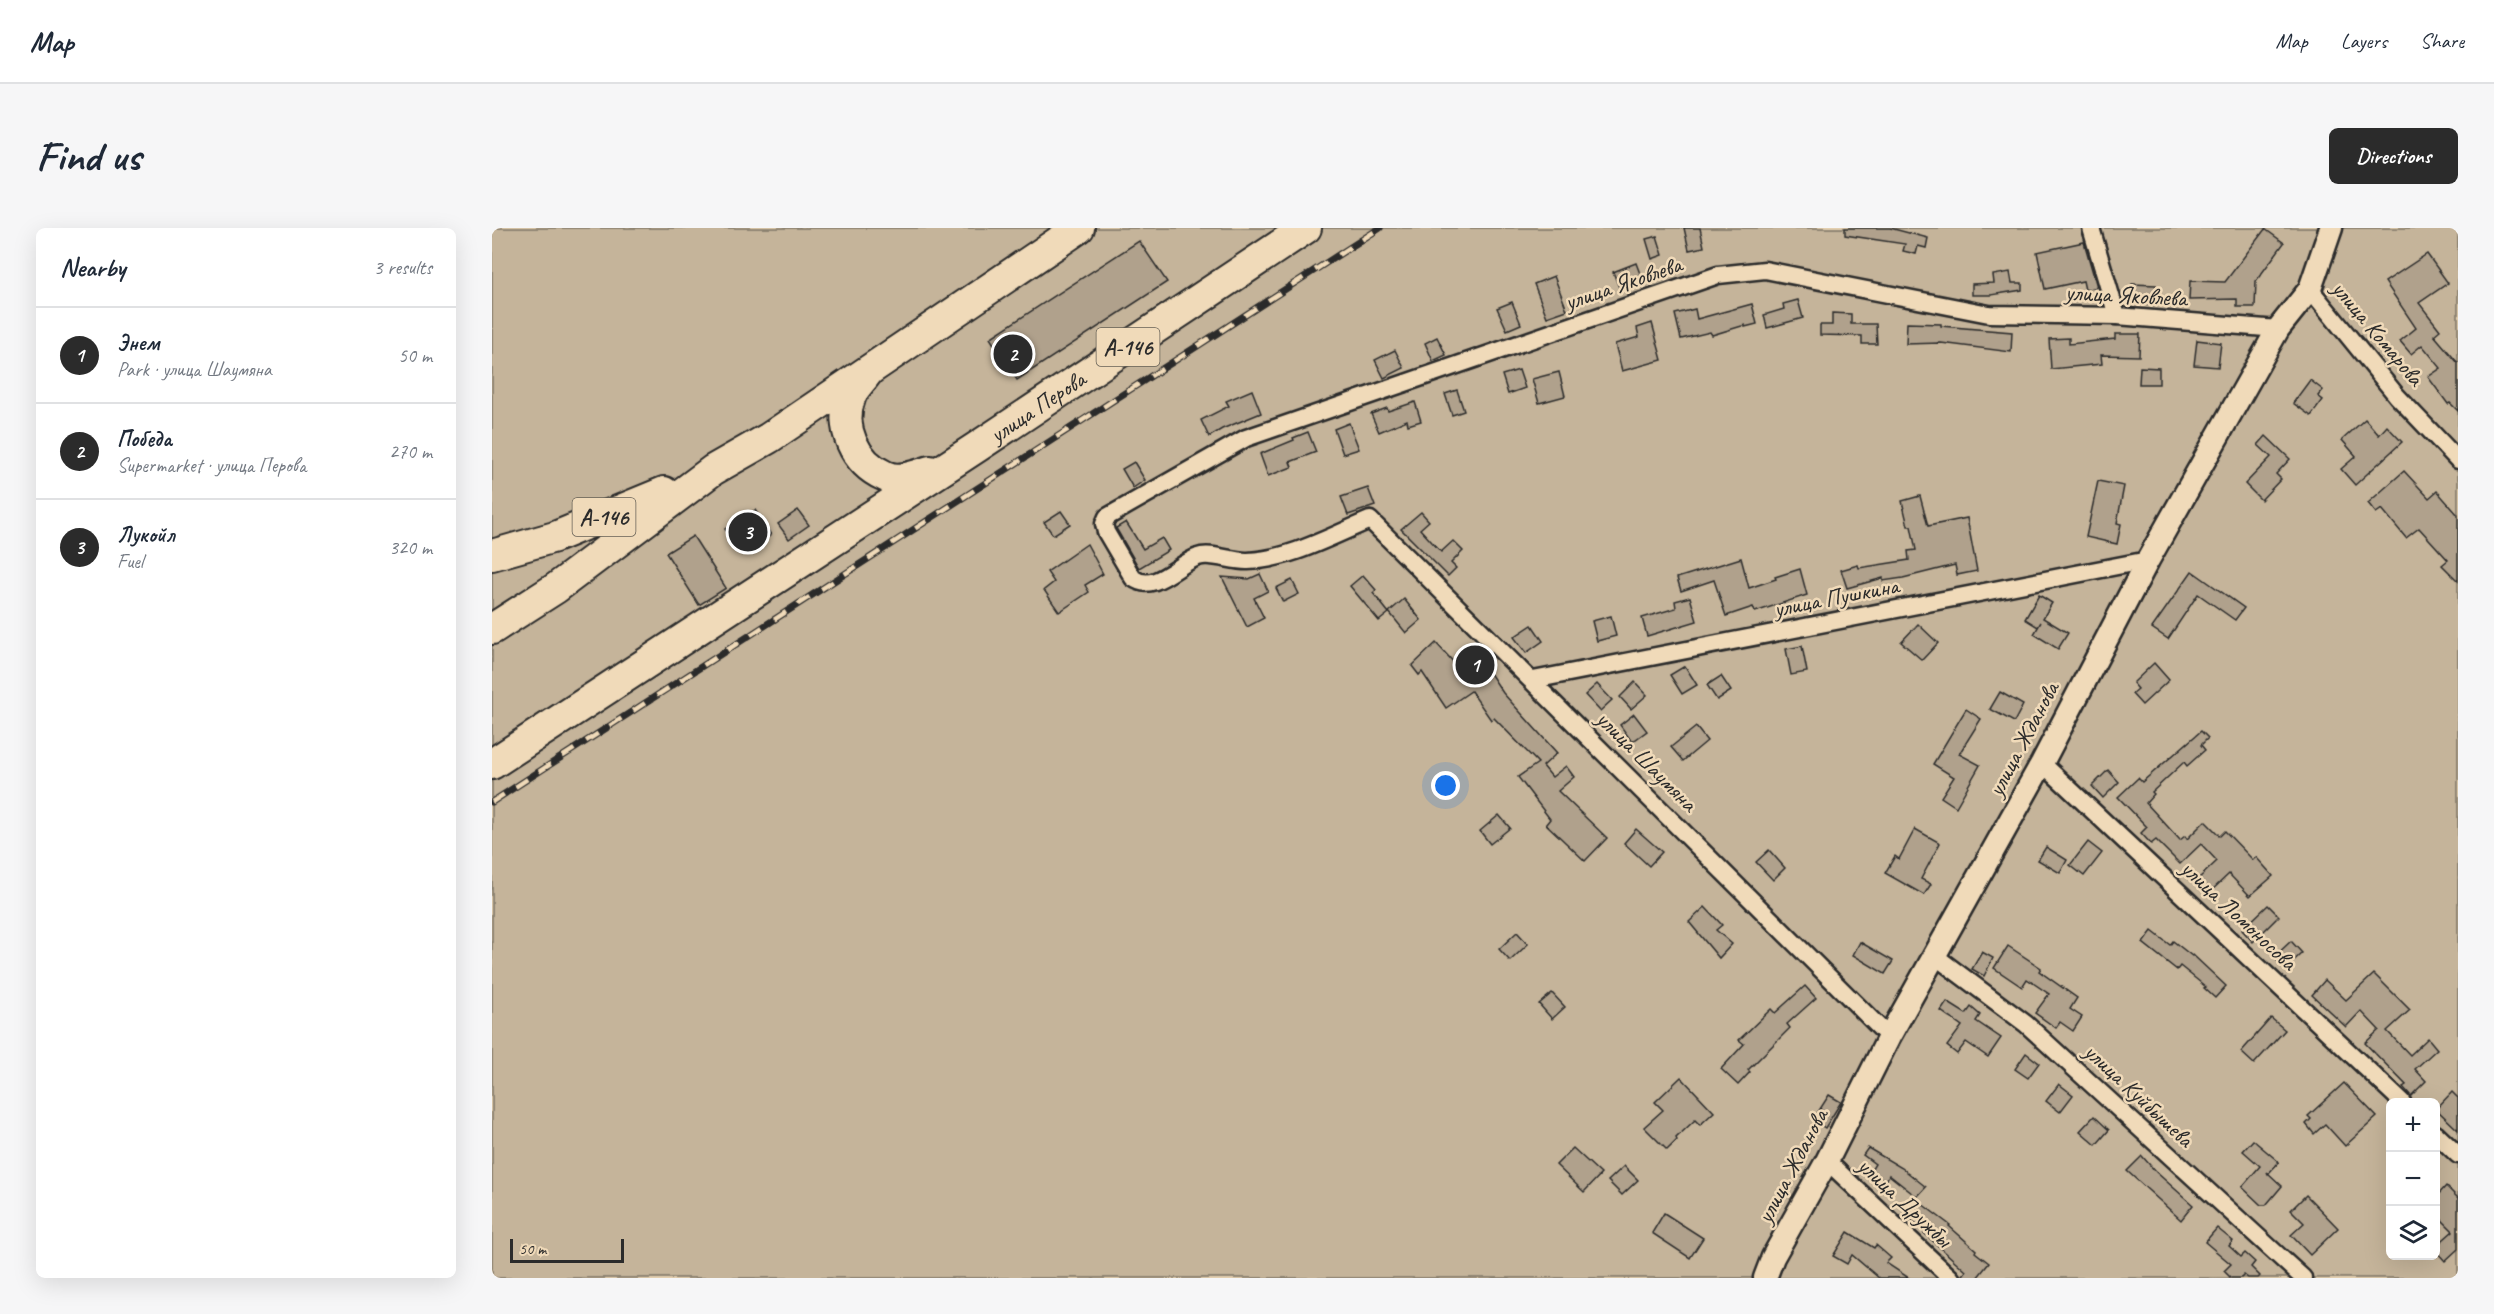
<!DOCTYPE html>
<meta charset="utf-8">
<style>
:root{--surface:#fff;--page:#f6f6f7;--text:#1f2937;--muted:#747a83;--line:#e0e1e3;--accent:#2b2b2b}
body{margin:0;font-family:Caveat,sans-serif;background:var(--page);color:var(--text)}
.controls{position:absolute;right:18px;bottom:18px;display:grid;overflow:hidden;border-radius:9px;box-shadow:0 6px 24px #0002}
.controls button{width:54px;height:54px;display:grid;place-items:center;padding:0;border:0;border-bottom:2px solid var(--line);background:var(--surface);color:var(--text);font:30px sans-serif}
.scale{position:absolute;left:18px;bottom:15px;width:114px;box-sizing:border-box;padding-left:6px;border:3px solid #2b2b2b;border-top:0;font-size:16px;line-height:21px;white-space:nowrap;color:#2b2b2b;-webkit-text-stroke:4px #f0dab9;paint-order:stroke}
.you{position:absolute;left:954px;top:558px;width:21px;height:21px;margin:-15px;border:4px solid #fff;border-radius:50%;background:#1a73e8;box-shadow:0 0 0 9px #1a73e833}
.badge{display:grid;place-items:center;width:39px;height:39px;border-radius:50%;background:var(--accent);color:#fff;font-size:20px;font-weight:700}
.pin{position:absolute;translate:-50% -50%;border:3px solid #fff;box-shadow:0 2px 6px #0006}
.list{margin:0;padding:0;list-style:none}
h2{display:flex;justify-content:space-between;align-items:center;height:78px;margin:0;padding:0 24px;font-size:26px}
h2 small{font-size:20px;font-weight:400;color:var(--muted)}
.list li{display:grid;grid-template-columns:39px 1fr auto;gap:18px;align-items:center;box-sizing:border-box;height:96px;padding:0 24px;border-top:2px solid var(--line)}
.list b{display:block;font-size:22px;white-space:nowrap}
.list p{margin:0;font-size:20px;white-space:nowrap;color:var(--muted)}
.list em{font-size:20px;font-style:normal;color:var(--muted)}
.icon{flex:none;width:33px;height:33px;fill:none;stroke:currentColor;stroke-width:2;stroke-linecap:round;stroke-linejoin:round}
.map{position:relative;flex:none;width:1966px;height:1050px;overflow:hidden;border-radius:9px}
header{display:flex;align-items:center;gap:36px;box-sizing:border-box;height:84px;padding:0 30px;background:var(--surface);border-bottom:2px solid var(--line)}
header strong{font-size:28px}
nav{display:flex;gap:33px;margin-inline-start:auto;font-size:21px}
.intro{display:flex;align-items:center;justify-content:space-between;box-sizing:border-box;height:144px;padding:0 36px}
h1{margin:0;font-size:42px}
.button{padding:15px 27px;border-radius:9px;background:var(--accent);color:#fff;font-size:21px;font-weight:700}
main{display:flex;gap:36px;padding:0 36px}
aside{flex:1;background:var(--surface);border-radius:9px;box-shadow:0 6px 24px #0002}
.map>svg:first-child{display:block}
.green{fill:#c5b49a;stroke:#787062;stroke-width:1.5;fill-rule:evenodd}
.building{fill:#b0a18c;stroke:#2b2b2b;stroke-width:1.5}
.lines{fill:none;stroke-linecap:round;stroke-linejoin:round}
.street-casing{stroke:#2b2b2b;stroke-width:21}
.secondary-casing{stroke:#2b2b2b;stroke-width:27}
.highway-casing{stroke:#2b2b2b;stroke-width:34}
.street{stroke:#f0dab9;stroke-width:16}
.secondary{stroke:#f0dab9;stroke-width:22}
.highway{stroke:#f0dab9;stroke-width:30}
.rail-casing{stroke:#2b2b2b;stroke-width:7}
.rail{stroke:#f0dab9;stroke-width:4.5;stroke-dasharray:14;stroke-linecap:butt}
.labels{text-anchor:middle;stroke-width:5;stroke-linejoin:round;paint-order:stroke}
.shield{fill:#f0dab9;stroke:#666056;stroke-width:1.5}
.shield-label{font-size:22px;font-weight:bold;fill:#2b2b2b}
.street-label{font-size:24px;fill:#2b2b2b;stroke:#f0dab9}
</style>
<header>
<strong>Map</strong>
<nav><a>Map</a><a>Layers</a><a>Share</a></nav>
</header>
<div class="intro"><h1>Find us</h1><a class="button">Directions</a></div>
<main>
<aside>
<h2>Nearby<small>3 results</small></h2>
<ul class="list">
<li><span class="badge">1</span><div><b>Энем</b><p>Park · улица Шаумяна</p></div><em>50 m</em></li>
<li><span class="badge">2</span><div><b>Победа</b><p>Supermarket · улица Перова</p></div><em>270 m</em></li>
<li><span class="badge">3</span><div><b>Лукойл</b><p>Fuel</p></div><em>320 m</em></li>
</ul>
</aside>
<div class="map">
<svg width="1966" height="1050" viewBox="0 0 1966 1050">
<rect width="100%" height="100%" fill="#e4d0b1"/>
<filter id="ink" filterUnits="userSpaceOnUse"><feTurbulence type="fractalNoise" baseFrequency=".0167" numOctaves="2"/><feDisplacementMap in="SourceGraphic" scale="12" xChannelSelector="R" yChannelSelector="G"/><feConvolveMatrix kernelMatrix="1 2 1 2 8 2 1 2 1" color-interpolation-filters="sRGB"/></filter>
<g filter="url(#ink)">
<path class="green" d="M0,0H1966V1050H0ZM1898,874H1944V1028H1898Z"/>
<g class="building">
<polygon points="1192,0 1208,0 1212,19 1197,22"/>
<polygon points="1353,0 1398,0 1436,10 1434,20 1426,18 1424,26 1411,23 1413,16 1353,7"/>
<polygon points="1773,1 1792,15 1764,53 1763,79 1745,79 1745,71 1697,72 1698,53 1733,54"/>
<polygon points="1165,8 1171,27 1160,31 1154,11"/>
<polygon points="647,13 675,54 525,152 498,110"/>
<polygon points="1592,14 1605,59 1593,62 1591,53 1553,61 1545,24"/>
<polygon points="1935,26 1956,55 1927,75 1948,102 1942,107 1966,135 1966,183 1958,175 1956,176 1936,149 1949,140 1930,117 1919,126 1908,113 1924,100 1893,54"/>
<polygon points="1144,35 1150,51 1127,59 1121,44"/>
<polygon points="1518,44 1520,55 1530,55 1530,62 1499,67 1480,67 1480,56 1502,55 1501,47"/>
<polygon points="1062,48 1075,82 1055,89 1042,56"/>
<polygon points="1640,56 1664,57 1663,77 1639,76"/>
<polygon points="1306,72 1311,90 1275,100 1272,87 1292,81 1291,76"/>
<polygon points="1020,74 1029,96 1015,102 1005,80"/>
<polygon points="1260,76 1265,96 1253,99 1253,97 1220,107 1218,104 1189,111 1183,86 1203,81 1205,91"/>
<polygon points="1340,85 1359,86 1359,96 1384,96 1385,116 1370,116 1370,108 1328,107 1328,97 1340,97"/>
<polygon points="1160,95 1170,132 1130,143 1123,116 1147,109 1145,100"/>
<polygon points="1415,95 1449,96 1449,98 1520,104 1519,124 1449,115 1414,116"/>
<polygon points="1623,106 1648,106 1647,128 1609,127 1610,136 1559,141 1557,111 1577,110 1577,116 1623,111"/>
<polygon points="945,109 954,127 941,133 933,115"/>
<polygon points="1705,112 1729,115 1726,139 1702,137"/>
<polygon points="903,122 912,140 892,150 883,132"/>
<polygon points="1648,139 1667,140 1667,156 1647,156"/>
<polygon points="1027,142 1033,160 1016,166 1010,147"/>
<polygon points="1067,144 1073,168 1047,175 1040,151"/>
<polygon points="1818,152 1831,162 1826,168 1831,172 1819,188 1801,175"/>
<polygon points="760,162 769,185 730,201 717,209 709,192 737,178 734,173"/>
<polygon points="965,162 972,183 960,187 953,166"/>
<polygon points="923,174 929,193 916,197 915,192 887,204 879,186 895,180 896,183"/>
<polygon points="1873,191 1887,207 1895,198 1910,214 1863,257 1849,241 1864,228 1850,212"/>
<polygon points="857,195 867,221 851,226 842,201"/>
<polygon points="816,204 824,224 798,234 800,239 776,248 768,226 802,212 801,210"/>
<polygon points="1774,208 1798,231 1784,246 1789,251 1769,272 1753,256 1779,229 1766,217"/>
<polygon points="642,234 653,252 641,260 630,241"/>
<polygon points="1912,243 1937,270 1945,263 1966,287 1966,353 1950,337 1956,332 1927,300 1914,310 1890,281 1884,285 1876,275"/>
<polygon points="1606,253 1632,258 1625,295 1629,296 1625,316 1594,309"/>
<polygon points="876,260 883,278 856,287 849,269"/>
<polygon points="1428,268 1436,298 1475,290 1485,343 1465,347 1463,337 1411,350 1391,353 1391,350 1355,360 1349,342 1366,337 1367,340 1417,332 1416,323 1424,322 1419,298 1416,298 1410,273"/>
<polygon points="263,282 279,307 250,326 233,301"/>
<polygon points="306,282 317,297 297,311 286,296"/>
<polygon points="569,283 578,296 561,307 552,294"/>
<polygon points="929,284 937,293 928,301 949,324 961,313 971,323 959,335 964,340 956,348 909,301"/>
<polygon points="634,294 651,321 670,310 677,322 647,340 624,300"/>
<polygon points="201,308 234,360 207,377 174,325"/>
<polygon points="595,316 611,346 593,357 597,364 567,384 552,362 562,354 555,344"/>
<polygon points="1249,330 1257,360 1284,351 1283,349 1308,341 1315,367 1263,384 1261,379 1234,388 1222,352 1189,363 1185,350"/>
<polygon points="1700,343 1752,380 1743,392 1706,366 1676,411 1660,400"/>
<polygon points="768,346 776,363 762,370 772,390 755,399 730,349 757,351"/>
<polygon points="871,347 884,362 881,365 897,385 887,393 858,358"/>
<polygon points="800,352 807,366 791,374 784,360"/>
<polygon points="1547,367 1560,375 1551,390 1576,405 1566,421 1542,406 1549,394 1546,399 1533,391"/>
<polygon points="1198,369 1205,393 1155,408 1150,390 1184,380 1183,373"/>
<polygon points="912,371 929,392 914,405 897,384"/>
<polygon points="1119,388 1124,408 1105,413 1100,393"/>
<polygon points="1426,396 1446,415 1430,432 1409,414"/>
<polygon points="1040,397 1051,413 1034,425 1022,409"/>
<polygon points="944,415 967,440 986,427 1011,465 1065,525 1051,538 1060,549 1074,538 1082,549 1066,563 1115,610 1093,633 1054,596 1058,591 1026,549 1046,535 1002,490 999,492 979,463 954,480 930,444 927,447 920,438"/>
<polygon points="1310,418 1315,444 1299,447 1294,421"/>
<polygon points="1662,435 1677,452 1650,477 1640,466 1646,461 1641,455"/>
<polygon points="1193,438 1205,457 1190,466 1178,447"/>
<polygon points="1229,448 1239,463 1225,472 1215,457"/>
<polygon points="1143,454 1155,467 1139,481 1128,469"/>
<polygon points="1105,456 1120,472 1108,483 1093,467"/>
<polygon points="1508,464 1531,477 1522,494 1498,481"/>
<polygon points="1474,481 1489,491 1467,526 1488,537 1464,579 1449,569 1462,549 1441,536"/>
<polygon points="1142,486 1155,503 1140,514 1128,497"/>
<polygon points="1204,499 1215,513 1191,533 1179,519"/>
<polygon points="1709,503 1716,510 1709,517 1713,522 1695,538 1692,534 1660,564 1662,566 1654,575 1688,612 1693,608 1695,611 1713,593 1728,608 1733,603 1761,632 1764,629 1781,648 1758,668 1737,646 1717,665 1705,652 1725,633 1709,616 1688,636 1664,612 1659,616 1649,605 1655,599 1626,569 1646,550 1650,554"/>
<polygon points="1616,542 1627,554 1611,570 1600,558"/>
<polygon points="1007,587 1018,600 998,616 988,603"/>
<polygon points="1144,601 1170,624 1157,638 1132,615"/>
<polygon points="1423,601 1448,615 1429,651 1439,656 1432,667 1393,645 1403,628 1407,631"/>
<polygon points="1596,614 1610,625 1592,648 1578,637"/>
<polygon points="1554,619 1575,632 1568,645 1546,632"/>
<polygon points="1277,622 1293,640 1281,652 1264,634"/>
<polygon points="1776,677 1787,688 1761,714 1750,702"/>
<polygon points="1213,679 1230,697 1224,702 1240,716 1227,730 1197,694"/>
<polygon points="1660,703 1678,717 1681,713 1700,728 1701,727 1734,758 1723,770 1712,760 1714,759 1688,738 1685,742 1651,715"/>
<polygon points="1025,704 1036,716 1018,733 1007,721"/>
<polygon points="1799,713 1810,725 1793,741 1782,729"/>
<polygon points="1368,714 1401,733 1393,746 1361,727"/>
<polygon points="1516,718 1549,740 1547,743 1585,770 1578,781 1590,789 1581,803 1568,794 1564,800 1543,785 1557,766 1535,751 1530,759 1502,740"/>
<polygon points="1490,724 1501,730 1492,748 1480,741"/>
<polygon points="1882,746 1918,782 1895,803 1918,827 1936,810 1945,821 1923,841 1934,853 1919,868 1911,859 1914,857 1873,815 1887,802 1869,783 1854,799 1820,767 1833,752 1854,772"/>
<polygon points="1313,758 1324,770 1295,796 1298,800 1256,842 1258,844 1246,857 1229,841 1252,816 1247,812 1279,781 1283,785"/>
<polygon points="1060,765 1073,779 1060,791 1047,776"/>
<polygon points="1455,774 1474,786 1479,779 1488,787 1484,793 1509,810 1496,829 1474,814 1465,826 1455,818 1470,798 1449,783"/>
<polygon points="1779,790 1793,802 1762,836 1749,824"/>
<polygon points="1534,825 1547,835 1536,850 1523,841"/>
<polygon points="1189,849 1222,884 1208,897 1203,892 1184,910 1185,912 1175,922 1152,899 1171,882 1163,874"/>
<polygon points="1852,855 1885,889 1853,918 1833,896 1822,906 1814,896 1819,891 1816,888"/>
<polygon points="1567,856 1581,867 1568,884 1554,873"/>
<polygon points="1960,864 1966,870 1966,902 1944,881"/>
<polygon points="1337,867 1349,874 1333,900 1321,892"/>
<polygon points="1602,888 1617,902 1604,917 1588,903"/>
<polygon points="1761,912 1787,934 1776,946 1775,944 1790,958 1774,977 1769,977 1750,959 1768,938 1751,923"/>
<polygon points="1081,920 1109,946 1092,964 1064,937"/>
<polygon points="1376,920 1410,940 1434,959 1425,969 1397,947 1394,953 1378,944 1383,936 1371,927"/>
<polygon points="1650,928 1664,944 1701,977 1689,992 1635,943"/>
<polygon points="1132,938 1146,952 1130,967 1116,953"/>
<polygon points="1954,958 1966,970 1966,1021 1953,1033 1944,1023 1944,1018 1961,1003 1944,986 1944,969"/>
<polygon points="1814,967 1846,1000 1818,1027 1799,1007 1812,995 1799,982"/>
<polygon points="1422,970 1458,997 1457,998 1484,1022 1483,1024 1497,1035 1485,1050 1469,1050 1474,1043 1432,1005 1433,1003 1411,986"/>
<polygon points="1172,985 1211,1010 1198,1030 1160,1005"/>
<polygon points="1725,1000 1741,1013 1737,1018 1749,1029 1753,1025 1763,1034 1759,1039 1768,1048 1766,1050 1756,1050 1752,1047 1749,1050 1739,1050 1732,1043 1739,1036 1713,1014"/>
<polygon points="1356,1004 1382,1020 1384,1017 1399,1030 1394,1035 1417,1050 1387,1050 1360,1027 1355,1036 1341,1028"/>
</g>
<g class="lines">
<defs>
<g id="street">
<polyline points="1599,0 1625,88"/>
<polyline points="1818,61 1905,168 1966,232"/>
<polyline points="1041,452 1656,332"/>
<polyline points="1550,535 1910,874"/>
<polyline points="1443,728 1534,796 1811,1050"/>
<path d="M1397,809L878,292C839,308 799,331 756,333C742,334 718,324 706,329C685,336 662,366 641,350L614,304L612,296L615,289L754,210L1226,47L1273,42L1497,86L1625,88L1786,101"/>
<polyline points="1944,906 1966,927"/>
<polyline points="1335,933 1459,1050"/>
</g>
<polyline id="secondary" points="1273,1050 1281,1029 1335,933 1397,809 1550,535 1656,332 1786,101 1818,61 1839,0"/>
<g id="highway">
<path d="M375,145C370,152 362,160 359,167C346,199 363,235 393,248C407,255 425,247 438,243"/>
<polyline points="0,327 63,309 172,264"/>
<polyline points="0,401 64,360 221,242 277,210 587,0"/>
<path id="s1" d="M0,536L485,219L814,0"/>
</g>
</defs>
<use href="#street" class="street-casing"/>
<use href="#secondary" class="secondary-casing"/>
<use href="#highway" class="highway-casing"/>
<use href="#street" class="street"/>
<use href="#secondary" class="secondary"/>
<use href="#highway" class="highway"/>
<defs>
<polyline id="rail" points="0,574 888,0"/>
</defs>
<use href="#rail" class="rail-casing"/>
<use href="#rail" class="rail"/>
</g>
</g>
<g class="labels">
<g class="shield">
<rect x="604.5" y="100" width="63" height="38" rx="4.5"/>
<rect x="80.5" y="270" width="63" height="38" rx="4.5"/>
</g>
<g class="shield-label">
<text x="636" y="127">А-146</text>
<text x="112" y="297">А-146</text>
</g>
<g class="street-label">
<text transform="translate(1131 55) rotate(-19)" y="8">улица Яковлева</text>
<text transform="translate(1634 67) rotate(3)" y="8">улица Яковлева</text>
<text transform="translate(1886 105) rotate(50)" y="8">улица Комарова</text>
<text dy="8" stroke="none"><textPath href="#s1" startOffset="652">улица Перова</textPath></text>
<text transform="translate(1344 369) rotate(-11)" y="8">улица Пушкина</text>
<text transform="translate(1531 511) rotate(-62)" y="8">улица Жданова</text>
<text transform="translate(1155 533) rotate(45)" y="8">улица Шаумяна</text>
<text transform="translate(1747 687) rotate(43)" y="8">улица Ломоносова</text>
<text transform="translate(1647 867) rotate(43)" y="8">улица Куйбышева</text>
<text transform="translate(1300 938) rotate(-62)" y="8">улица Жданова</text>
<text transform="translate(1413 974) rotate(43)" y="8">улица Дружбы</text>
</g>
</g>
</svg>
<div class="controls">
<button>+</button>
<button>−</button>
<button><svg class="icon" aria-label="layers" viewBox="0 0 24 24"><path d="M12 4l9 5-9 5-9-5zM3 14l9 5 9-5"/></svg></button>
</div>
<div class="scale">50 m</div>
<div class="you"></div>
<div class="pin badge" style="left:983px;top:437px">1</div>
<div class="pin badge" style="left:521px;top:126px">2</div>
<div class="pin badge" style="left:256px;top:304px">3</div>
</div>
</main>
